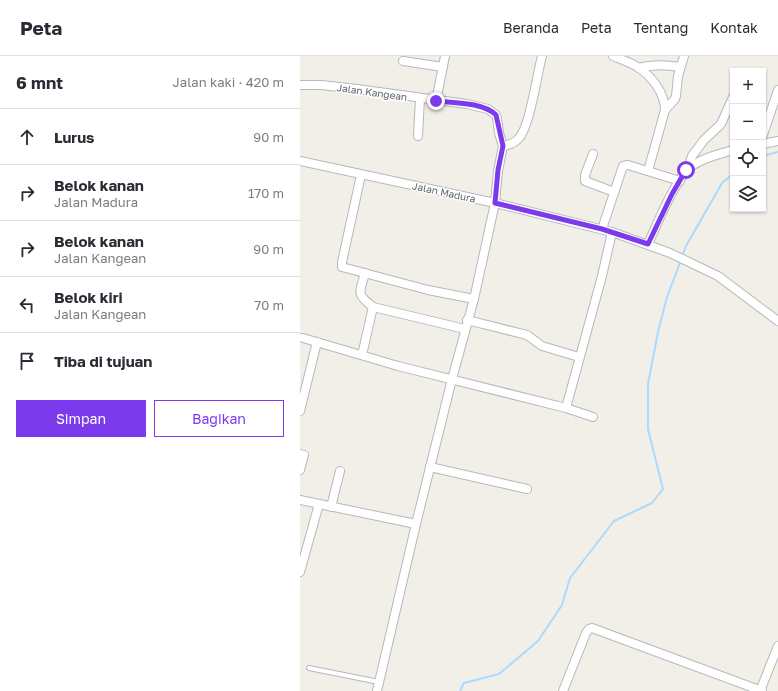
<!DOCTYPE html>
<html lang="id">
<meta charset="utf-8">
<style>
:root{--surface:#fff;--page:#f7f7f7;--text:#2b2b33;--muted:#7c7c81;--line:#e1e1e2;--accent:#7c3aed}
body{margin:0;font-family:"Golos Text",sans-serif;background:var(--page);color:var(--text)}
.controls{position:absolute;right:12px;top:12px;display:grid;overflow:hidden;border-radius:0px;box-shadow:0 1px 3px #0004}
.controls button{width:36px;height:36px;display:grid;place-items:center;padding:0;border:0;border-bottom:1px solid var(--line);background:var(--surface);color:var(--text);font:20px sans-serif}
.stop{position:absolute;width:12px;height:12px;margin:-9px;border:3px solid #7c3aed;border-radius:50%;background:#fff}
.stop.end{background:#7c3aed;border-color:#fff;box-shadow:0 1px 4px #0008}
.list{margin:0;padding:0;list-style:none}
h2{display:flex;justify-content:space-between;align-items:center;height:52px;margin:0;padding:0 16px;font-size:17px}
h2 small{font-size:13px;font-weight:400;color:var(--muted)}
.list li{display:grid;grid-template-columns:26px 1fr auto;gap:12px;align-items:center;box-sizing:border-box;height:56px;padding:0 16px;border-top:1px solid var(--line)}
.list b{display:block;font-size:15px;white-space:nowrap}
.list p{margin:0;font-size:13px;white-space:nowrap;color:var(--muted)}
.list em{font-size:13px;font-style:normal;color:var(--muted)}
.actions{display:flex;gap:8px;padding:12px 16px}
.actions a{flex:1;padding:9px 0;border:1px solid var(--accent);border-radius:0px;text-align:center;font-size:14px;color:var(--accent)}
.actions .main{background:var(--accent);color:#fff}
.icon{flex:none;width:22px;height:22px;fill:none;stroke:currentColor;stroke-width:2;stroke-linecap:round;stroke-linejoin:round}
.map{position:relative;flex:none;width:478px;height:635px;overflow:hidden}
header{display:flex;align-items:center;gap:24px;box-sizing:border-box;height:56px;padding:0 20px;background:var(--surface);border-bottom:1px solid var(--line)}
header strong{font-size:19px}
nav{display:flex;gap:22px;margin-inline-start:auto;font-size:14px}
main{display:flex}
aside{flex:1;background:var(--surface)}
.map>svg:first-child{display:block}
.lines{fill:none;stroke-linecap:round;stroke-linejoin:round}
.stream{stroke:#aadaff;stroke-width:2}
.lane-casing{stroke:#b5b8bc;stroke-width:6}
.street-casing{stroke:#b5b8bc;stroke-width:10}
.lane{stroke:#fff;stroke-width:4}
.street{stroke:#fff;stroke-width:8}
.route{stroke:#7c3aed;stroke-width:5}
.labels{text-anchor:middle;stroke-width:3;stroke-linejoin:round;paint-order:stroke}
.street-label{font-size:10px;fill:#5f6368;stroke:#fff}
</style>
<header>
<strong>Peta</strong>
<nav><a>Beranda</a><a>Peta</a><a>Tentang</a><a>Kontak</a></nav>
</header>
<main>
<aside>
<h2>6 mnt<small>Jalan kaki · 420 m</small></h2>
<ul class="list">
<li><svg class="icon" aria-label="ahead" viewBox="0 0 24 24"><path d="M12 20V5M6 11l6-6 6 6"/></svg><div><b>Lurus</b></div><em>90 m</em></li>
<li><svg class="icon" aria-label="right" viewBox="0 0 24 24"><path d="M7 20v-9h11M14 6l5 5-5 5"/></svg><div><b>Belok kanan</b><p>Jalan Madura</p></div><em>170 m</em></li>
<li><svg class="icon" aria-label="right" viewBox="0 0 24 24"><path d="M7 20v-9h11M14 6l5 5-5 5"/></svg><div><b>Belok kanan</b><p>Jalan Kangean</p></div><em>90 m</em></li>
<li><svg class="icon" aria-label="left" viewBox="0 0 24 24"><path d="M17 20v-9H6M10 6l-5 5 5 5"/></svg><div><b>Belok kiri</b><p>Jalan Kangean</p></div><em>70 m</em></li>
<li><svg class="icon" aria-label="arrive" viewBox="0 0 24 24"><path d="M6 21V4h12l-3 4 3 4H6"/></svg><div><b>Tiba di tujuan</b></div></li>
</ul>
<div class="actions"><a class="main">Simpan</a><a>Bagikan</a></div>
</aside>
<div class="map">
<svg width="478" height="635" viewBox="0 0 478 635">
<rect width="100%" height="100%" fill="#f1efe8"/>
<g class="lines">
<g class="stream">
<polyline points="463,100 478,96"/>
<polyline points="382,200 386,190 422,127 433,118"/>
<polyline points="160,635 164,627 199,618 238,585 262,549 270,522 314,465 352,447 363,433 348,373 348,328 358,276 367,241 381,204"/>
</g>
<defs>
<polyline id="lane" points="9,612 79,626"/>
<g id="street">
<path d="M313,0C320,3 329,6 336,10C351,19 365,37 365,54L348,115"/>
<polyline points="103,5 143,11"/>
<path d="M339,12C353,8 367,9 380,11"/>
<polyline points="0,29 21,29 57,33 167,48 188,53 196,59 197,62 199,77 203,90 198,115 195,147 174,243 152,323 116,468 77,635"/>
<polyline points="136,45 145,0"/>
<polyline points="365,54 375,43 376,40 378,20 384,0"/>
<polyline points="463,79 478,34"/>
<polyline points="118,80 120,43"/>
<polyline points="463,88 478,85"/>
<path d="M203,90C209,89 215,87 219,82C230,70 237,18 242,0"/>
<polyline points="293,98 285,119 285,125 314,136"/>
<polyline points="0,105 195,147 312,176 370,197 418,220 478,265"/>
<polyline points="388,111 392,100 404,84 421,68 433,41"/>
<polyline points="61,119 42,206 42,211 128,234 174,243"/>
<polyline points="302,173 323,110 328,109 380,125"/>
<path d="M348,188C357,169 377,117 395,108C406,101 420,98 433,94"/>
<path d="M65,217C60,237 55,237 73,251L165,273"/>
<polyline points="167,264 227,279 242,290 279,301"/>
<polyline points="3,282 98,310 266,352 293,361"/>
<polyline points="62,299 73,251"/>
<polyline points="266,352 302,220 312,176"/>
<polyline points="0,355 17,286"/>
<polyline points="0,398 4,399 0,414"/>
<polyline points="130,411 227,433"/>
<polyline points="0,444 116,468"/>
<polyline points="31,451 40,415"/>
<polyline points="0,516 19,448"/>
<polyline points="263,635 286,577 289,573 292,572 462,635"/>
<polyline points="460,635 478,590"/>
</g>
</defs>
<use href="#lane" class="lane-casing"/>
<use href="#street" class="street-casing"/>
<use href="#lane" class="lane"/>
<use href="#street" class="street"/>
</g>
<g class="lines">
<path class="route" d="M136,45C153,47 183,46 196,59L203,90L198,114L195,147L302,173L348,188L372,138L386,114"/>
</g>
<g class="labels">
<g class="street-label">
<text transform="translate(72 36) rotate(8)" y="4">Jalan Kangean</text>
<text transform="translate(144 136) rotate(12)" y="4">Jalan Madura</text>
</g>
</g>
</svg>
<div class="controls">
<button>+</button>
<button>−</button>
<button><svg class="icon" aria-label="locate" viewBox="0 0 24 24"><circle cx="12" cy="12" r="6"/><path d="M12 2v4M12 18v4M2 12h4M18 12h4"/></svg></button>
<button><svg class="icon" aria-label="layers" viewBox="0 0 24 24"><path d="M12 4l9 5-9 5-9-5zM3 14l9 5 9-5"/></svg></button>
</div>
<div class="stop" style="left:386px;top:114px"></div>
<div class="stop end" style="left:136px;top:45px"></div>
</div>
</main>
